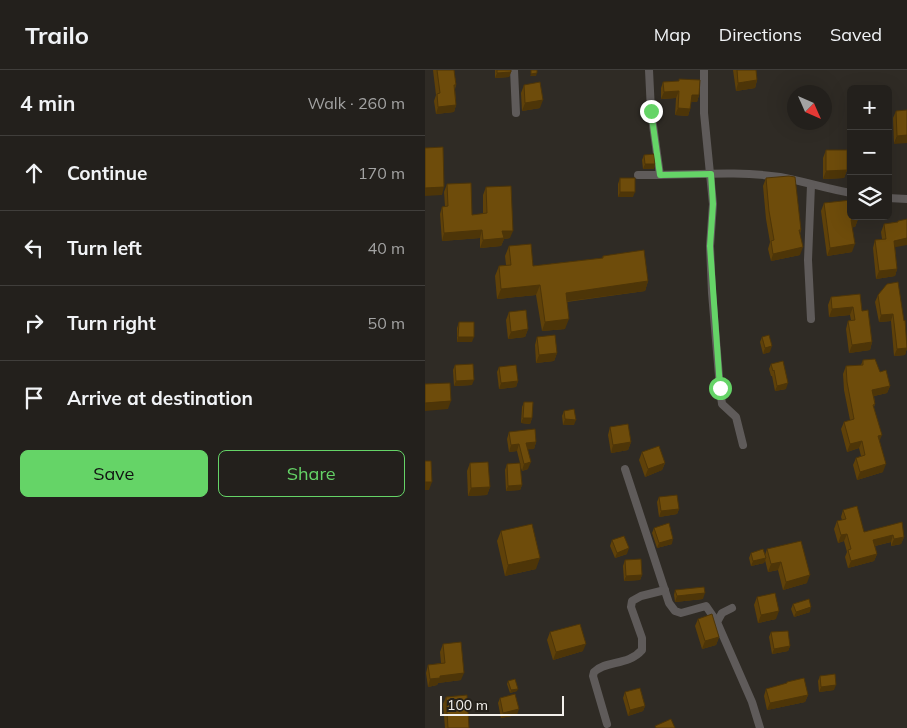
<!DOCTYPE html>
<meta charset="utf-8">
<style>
:root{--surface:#23201c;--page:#2f2d29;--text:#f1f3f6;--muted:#a3a3a3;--line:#403e3b;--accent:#65d467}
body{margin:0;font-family:Mulish,sans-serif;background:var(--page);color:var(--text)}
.controls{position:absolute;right:15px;top:15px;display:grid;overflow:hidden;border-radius:8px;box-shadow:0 5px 20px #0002}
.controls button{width:45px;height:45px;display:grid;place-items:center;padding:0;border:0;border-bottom:1px solid var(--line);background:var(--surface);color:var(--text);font:25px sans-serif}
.compass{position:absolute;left:362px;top:15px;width:45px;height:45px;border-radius:50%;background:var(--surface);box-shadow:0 5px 20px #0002;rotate:135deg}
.scale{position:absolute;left:15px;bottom:12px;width:124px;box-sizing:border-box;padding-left:5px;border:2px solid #f3f0ec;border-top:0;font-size:14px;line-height:18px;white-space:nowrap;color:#f3f0ec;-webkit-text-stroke:4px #25211b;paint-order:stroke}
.stop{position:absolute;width:15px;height:15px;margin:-11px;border:4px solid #65d467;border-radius:50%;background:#fff}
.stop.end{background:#65d467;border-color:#fff;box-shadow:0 1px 5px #0008}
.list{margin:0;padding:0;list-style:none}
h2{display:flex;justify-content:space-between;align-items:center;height:65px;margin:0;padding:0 20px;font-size:21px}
h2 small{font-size:16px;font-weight:400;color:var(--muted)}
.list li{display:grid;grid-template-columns:32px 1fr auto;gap:15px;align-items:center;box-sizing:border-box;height:75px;padding:0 20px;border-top:1px solid var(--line)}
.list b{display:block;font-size:19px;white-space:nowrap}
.list em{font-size:16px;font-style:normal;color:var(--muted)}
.actions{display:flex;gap:10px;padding:15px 20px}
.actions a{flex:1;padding:11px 0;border:1px solid var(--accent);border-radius:8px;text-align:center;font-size:18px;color:var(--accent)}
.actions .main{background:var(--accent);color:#111}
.icon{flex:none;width:28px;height:28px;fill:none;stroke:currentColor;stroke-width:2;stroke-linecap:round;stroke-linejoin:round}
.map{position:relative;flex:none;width:482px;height:658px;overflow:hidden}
header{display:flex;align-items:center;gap:30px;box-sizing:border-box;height:70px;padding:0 25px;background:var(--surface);border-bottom:1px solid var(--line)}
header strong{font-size:24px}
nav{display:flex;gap:28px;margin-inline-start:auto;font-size:18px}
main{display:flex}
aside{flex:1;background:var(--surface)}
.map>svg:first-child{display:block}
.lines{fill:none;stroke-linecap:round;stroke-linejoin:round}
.street{stroke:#5f5b5a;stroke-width:8}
.wall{fill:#5f4109}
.shaded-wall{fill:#4d3508}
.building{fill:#6e4c0b;stroke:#4d3508}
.route{stroke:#65d467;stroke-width:6}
</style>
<header>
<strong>Trailo</strong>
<nav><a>Map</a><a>Directions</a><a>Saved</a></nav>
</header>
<main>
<aside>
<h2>4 min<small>Walk · 260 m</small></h2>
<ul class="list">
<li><svg class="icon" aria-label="ahead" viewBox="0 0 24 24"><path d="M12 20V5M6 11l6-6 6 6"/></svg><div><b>Continue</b></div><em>170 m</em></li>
<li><svg class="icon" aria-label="left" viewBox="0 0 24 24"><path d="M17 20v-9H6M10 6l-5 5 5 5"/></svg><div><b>Turn left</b></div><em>40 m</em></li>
<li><svg class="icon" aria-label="right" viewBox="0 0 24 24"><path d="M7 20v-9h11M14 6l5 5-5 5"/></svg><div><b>Turn right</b></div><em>50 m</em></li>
<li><svg class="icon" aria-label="arrive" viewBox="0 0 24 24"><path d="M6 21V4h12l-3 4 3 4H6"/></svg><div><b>Arrive at destination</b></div></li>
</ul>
<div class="actions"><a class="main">Save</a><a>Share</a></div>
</aside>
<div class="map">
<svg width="482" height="658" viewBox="0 0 482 658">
<rect width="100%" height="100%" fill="#2f2b25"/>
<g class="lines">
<g class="street">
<polyline points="89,0 91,43"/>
<polyline points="224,0 226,41 235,105"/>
<polyline points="279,0 279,43 288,134 285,176 287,223 295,318 297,334 311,347 318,375"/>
<path d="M213,105C260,106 308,100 355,107C378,111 402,119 426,123"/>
<polyline points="386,115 383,190 386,249"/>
<polyline points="463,128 482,129"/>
<polyline points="200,399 244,533 250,541 256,543 281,536 292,552"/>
<polyline points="307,538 297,543 292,552 327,632 335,658"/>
<path d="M182,654L168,606L169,602C181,590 203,596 217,580V568L206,537L207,531L216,526L240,520"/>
</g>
</g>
<g class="wall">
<polygon points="8,0 29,0 31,15 30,19 31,35 29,42 11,44 9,31 11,25"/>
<polygon points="70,0 86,0 86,2 84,7 70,8"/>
<polygon points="308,0 331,0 332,10 330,18 311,21"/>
<polygon points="254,9 274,25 272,32 266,32 265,39 263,46 250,45 251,28 236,29 236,18 238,12 254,11"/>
<polygon points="99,15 115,38 97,41 96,23"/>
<polygon points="482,40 469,74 468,48 471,41"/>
<polygon points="401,80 422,100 419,108 398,109 398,88"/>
<polygon points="219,85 230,94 229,99 218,99 217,90"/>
<polygon points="195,108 208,127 193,127 193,114"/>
<polygon points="341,108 376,160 375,164 375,185 346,191 343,179 345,172 341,149 338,116"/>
<polygon points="22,114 47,145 58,144 58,125 61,117 85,168 79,169 76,176 55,178 55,168 17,171 15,144 17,137 20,136 19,122"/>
<polygon points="399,133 433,149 430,157 427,157 427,182 402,186 396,141"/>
<polygon points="473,151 470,178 472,199 470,206 451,209 448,178 450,170 457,169 456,162 459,154 472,152"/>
<polygon points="84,176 108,196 177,188 178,186 223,211 220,221 142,232 140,259 117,261 111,225 72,229 70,206 74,196 81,195 80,186"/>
<polygon points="462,214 482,274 482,278 480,285 469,286 466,251 454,252 450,232 453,225"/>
<polygon points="406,227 437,241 447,272 445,280 424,283 421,259 423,251 426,250 425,245 404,247 403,235"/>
<polygon points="84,242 103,259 100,267 83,269 81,250"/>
<polygon points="34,252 47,272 32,272 32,258"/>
<polygon points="112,267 132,283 129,291 111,293 110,275"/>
<polygon points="337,267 345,282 338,284 335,272"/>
<polygon points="438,290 455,302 465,316 462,323 449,326 450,334 449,337 458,402 432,410 428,395 431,388 436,386 434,378 422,382 416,359 419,352 425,350 419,320 418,304 421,296 436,295"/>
<polygon points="346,294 361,319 350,321 347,306 346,306 344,299"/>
<polygon points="30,295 47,315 29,316 28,300"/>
<polygon points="74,297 93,311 91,317 74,319 72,302"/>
<polygon points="99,332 107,348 105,354 96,353 97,337"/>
<polygon points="139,341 149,355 138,355 137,346"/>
<polygon points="185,357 206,372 203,380 186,383 183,365"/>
<polygon points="84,362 111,372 109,379 102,379 103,399 97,401 95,395 97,415 95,420 81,421 80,400 82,394 95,393 92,381 84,382 82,369"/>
<polygon points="217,382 240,393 237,400 220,407 214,390"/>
<polygon points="45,393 65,417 62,425 43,426 42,401"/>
<polygon points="234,427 254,439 252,444 234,447 232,432"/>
<polygon points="418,440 439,462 479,467 476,474 466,476 466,472 450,476 452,484 449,491 423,498 420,487 422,482 419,471 413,473 409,459 412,451 417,450 416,447"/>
<polygon points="229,458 247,474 232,478 227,463"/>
<polygon points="76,461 111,499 80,506 72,471"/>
<polygon points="187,470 202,484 190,488 185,476"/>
<polygon points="342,479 382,513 358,520 353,500 343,502 340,490 339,493 326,496 324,488 326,483 340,485"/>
<polygon points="200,490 217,505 215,510 199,511 198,496"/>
<polygon points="250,520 278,529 250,532 249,525"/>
<polygon points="332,527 351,549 333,553 329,535"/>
<polygon points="368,534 385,542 369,547 366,539"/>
<polygon points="273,549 294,567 291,575 277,579 270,556"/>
<polygon points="125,562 158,581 128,590 122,570"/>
<polygon points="346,562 365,576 363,581 347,584 344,567"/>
<polygon points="18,574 36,610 13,613 12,615 3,617 1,603 3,595 16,593 15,582"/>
<polygon points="395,606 409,620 394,622 393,611"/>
<polygon points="83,611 92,621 85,623 82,614"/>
<polygon points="362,612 383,625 380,632 342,640 339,626 341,619 361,614"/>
<polygon points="200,622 220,636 218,641 203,646 198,628"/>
<polygon points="21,627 44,658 20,658 18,634"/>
<polygon points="75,628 92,645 76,648 73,633"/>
</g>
<g class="shaded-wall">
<polygon points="86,2 84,7 70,8 72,3"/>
<polygon points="112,3 111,6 105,6 106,4"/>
<polygon points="332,10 330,18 311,21 313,13"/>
<polygon points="254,21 251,28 236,29 239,22"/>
<polygon points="267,25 274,25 272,32 264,32"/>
<polygon points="118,30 115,38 97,41 100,33"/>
<polygon points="31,35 29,42 11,44 13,37"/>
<polygon points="253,38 265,39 263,46 250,45"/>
<polygon points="482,65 482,73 469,74 472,66"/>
<polygon points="220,94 230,94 229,99 218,99"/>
<polygon points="422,100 419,108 398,109 401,101"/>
<polygon points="19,117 17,125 0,126 0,118"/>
<polygon points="195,122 210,122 208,127 193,127"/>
<polygon points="433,149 430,157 423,158 426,150"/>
<polygon points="57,160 55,168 17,171 19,163"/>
<polygon points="77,161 88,161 85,168 79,169 76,176 55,178 58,170"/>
<polygon points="482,168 482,175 466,178 469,171"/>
<polygon points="430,174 427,182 402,186 405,178"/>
<polygon points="378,177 375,185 346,191 348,184"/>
<polygon points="472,199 470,206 451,209 454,201"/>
<polygon points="223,211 220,221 137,232 141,223"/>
<polygon points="115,215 111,225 72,229 76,219"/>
<polygon points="428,237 425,245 404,247 407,239"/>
<polygon points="468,244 466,251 454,252 456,245"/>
<polygon points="144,249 140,259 117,261 120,252"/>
<polygon points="103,259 100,267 83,269 86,262"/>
<polygon points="33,267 49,267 47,272 32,272"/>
<polygon points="447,272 445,280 424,283 427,275"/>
<polygon points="347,276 345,282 338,284 340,278"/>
<polygon points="482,278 480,285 469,286 472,279"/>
<polygon points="132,283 129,291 111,293 114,285"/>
<polygon points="49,310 47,315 29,316 31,311"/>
<polygon points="93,311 91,317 74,319 76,313"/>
<polygon points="363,313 361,319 350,321 352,316"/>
<polygon points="465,316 462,323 444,327 447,320"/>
<polygon points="26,331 23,339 0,341 0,333"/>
<polygon points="98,348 107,348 105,354 96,353"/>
<polygon points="140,349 151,350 149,355 138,355"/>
<polygon points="457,365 454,372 453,366"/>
<polygon points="437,371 434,378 422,382 425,374"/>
<polygon points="111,372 109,379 98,380 101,373"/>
<polygon points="206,372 203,380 186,383 188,375"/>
<polygon points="94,374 92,381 84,382 86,375"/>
<polygon points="106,392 103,399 97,401 99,394"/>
<polygon points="240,393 237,400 220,407 223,399"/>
<polygon points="461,394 458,402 432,410 435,402"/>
<polygon points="0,412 7,412 4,420 0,420"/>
<polygon points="97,415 95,420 81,421 83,416"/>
<polygon points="65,417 62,425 43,426 46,418"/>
<polygon points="254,439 252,444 234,447 236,441"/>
<polygon points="422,464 419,471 413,473 416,465"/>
<polygon points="468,465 466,472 445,477 448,470"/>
<polygon points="479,467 476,474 466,476 469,469"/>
<polygon points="248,469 247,474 232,478 234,473"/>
<polygon points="204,478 202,484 190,488 192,483"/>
<polygon points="452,484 449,491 423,498 426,491"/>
<polygon points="115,488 111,499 80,506 83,495"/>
<polygon points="341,488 339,493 326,496 328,491"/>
<polygon points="356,492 353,500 343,502 346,494"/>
<polygon points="217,505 215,510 199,511 201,506"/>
<polygon points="385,505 382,513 358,520 361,512"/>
<polygon points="280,523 278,529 250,532 252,526"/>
<polygon points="386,537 385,542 369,547 371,542"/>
<polygon points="354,541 351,549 333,553 336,545"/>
<polygon points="294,567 291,575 277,579 280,571"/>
<polygon points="161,574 158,581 128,590 131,582"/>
<polygon points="365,576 363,581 347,584 349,579"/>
<polygon points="39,603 36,610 13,613 12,615 3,617 5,609 15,606"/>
<polygon points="411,615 409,620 394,622 396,617"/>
<polygon points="93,619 92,621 85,623 86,620"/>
<polygon points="383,625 380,632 342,640 345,633"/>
<polygon points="220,636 218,641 203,646 205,640"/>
<polygon points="94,639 92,645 76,648 78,643"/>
</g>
<g class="building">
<polygon points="12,0 29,0 31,15 29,15 31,35 13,37 12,24 15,23"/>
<polygon points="72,0 86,0 86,2 72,3"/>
<polygon points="106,0 112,0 112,3 106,4"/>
<polygon points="312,0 331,0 332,10 313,13"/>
<polygon points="254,9 275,10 274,25 267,25 265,39 253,38 254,21 239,22 238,12 254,11"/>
<polygon points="115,12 118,30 100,33 99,15"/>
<polygon points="482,40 482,65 472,66 471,41"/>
<polygon points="18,77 19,117 0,118 0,78"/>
<polygon points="401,80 422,80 422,100 401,101"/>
<polygon points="229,84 230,94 220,94 219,85"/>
<polygon points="364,106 370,107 376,160 374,160 378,177 348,184 346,171 349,170 344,141 341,108"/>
<rect x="195" y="108" width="15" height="14"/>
<polygon points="46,113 47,145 62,143 61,117 86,116 88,161 77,161 79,168 58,170 57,160 19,163 17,137 23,136 22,114"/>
<polygon points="426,130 426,146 433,146 433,149 426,150 430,174 405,178 399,133"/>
<polygon points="482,149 482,168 469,171 472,199 454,201 450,170 461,169 459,154 473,152 473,151"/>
<polygon points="106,174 108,196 178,188 178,186 219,180 223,211 141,223 144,249 120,252 115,215 76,219 74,196 86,195 84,176"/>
<polygon points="473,212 479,251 480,250 482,278 472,279 468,244 456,245 453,225 462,214"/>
<polygon points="435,224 437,241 443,240 447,272 427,275 423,251 430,250 428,237 407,239 406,227"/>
<polygon points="101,240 103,259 86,262 84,242"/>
<polygon points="34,252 49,252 49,267 33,267"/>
<polygon points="130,265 132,283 114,285 112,267"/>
<polygon points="344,265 347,276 340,278 337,267"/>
<polygon points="450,289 455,302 461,300 465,316 447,320 450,334 448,335 457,365 453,366 461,394 435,402 431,388 440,385 437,371 425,374 419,352 429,349 422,312 421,296 438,295 438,290"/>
<polygon points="358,291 363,313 352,316 349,300 348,301 346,294"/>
<polygon points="48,294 49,310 31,311 30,295"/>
<polygon points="91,295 93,311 76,313 74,297"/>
<polygon points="25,313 26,331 0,333 0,314"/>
<polygon points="99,332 108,332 107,348 98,348"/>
<polygon points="149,339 151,350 140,349 139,341"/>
<polygon points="203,354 206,372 188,375 185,357"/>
<polygon points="110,359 111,372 101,373 106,392 99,394 94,374 86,375 84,362"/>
<polygon points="234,376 240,393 223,399 217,382"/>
<polygon points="0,391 6,391 7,412 0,412"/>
<polygon points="63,392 65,417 46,418 45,393"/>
<polygon points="95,393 97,415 83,416 82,394"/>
<polygon points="252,425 254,439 236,441 234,427"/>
<polygon points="432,436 439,462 477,452 479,467 469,469 468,465 448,470 452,484 426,491 423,480 426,479 422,464 416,465 412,451 421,449 418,440"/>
<polygon points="244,453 248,469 234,473 229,458"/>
<polygon points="107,454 115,488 83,495 76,461"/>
<polygon points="199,466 204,478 192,483 187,470"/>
<polygon points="376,471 385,505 361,512 356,492 346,494 342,479"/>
<polygon points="338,479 341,488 328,491 326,483"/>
<polygon points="216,489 217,505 201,506 200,490"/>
<polygon points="279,517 280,523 252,526 250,520"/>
<polygon points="350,523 354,541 336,545 332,527"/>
<polygon points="384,529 386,537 371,542 368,534"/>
<polygon points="287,544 294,567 280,571 273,549"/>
<polygon points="155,554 161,574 131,582 125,562"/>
<polygon points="363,561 365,576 349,579 346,562"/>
<polygon points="36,572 39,603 15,606 15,608 5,609 3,595 20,593 18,574"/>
<polygon points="410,604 411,615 396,617 395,606"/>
<polygon points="379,608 383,625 345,633 341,619 362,613 362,612"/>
<polygon points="90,609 93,619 86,620 83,611"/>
<polygon points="215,618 220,636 205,640 200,622"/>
<polygon points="90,624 94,639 78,643 75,628"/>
<polygon points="42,625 44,658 23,658 21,627"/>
<polygon points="246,649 250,658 231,658 230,656"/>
</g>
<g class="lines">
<polyline class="route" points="226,41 235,105 286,104 288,134 285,176 295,318"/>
</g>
</svg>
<div class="controls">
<button>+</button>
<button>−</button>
<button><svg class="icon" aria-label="layers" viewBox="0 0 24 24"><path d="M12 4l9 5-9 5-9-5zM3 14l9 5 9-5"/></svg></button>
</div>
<svg class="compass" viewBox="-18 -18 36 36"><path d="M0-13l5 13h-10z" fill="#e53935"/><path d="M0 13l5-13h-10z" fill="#a3a3a3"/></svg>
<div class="scale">100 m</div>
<div class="stop" style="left:295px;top:318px"></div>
<div class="stop end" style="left:226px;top:41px"></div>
</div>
</main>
